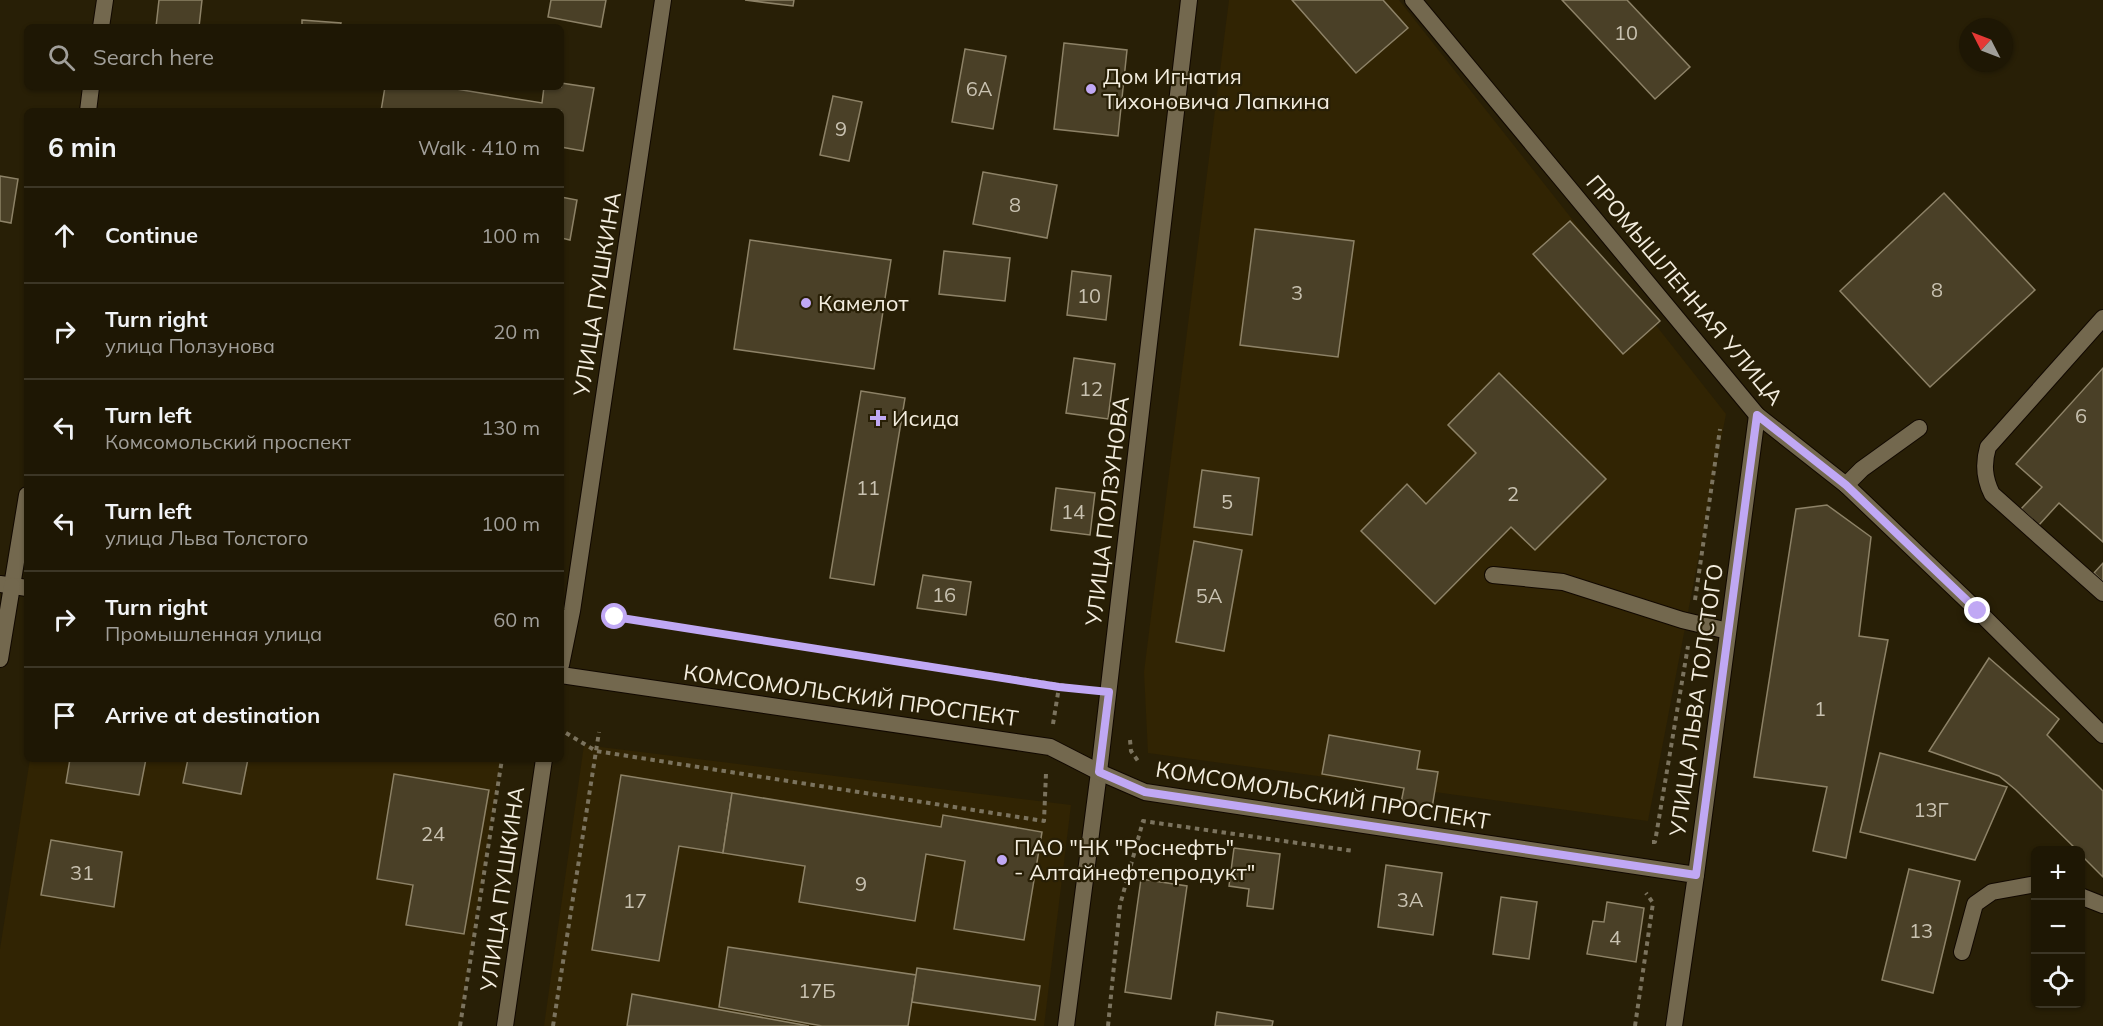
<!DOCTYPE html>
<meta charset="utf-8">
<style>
:root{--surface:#1e1704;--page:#26200e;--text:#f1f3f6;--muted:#a19f9a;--line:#3c3626}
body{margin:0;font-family:Mulish,sans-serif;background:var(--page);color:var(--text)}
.controls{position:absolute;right:18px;bottom:18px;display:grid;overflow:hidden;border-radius:9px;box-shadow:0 2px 4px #0004}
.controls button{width:54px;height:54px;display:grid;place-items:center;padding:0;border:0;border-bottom:2px solid var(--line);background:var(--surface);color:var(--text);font:30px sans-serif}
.compass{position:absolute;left:1959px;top:18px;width:54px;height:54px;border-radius:50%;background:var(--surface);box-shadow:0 2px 4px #0004;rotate:312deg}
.stop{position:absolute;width:18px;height:18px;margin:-14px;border:4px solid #c0a8f4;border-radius:50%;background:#fff}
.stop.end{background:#c0a8f4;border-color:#fff;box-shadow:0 2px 6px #0008}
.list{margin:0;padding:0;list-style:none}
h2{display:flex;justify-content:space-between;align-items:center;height:78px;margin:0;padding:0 24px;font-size:26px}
h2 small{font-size:20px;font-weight:400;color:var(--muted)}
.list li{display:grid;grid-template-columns:39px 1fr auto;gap:18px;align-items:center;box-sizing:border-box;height:96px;padding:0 24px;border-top:2px solid var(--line)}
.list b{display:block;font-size:22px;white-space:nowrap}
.list p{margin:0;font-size:20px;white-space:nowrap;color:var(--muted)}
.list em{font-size:20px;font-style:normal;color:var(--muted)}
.icon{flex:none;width:33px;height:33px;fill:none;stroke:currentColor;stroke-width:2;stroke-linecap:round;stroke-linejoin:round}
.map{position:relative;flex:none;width:2103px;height:1026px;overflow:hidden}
.search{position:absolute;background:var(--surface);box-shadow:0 2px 4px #0004;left:24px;top:24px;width:540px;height:66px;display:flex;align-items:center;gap:15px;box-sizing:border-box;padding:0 21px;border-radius:9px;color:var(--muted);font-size:22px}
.panel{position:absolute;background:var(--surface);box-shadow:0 2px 4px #0004;left:24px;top:108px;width:540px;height:654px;border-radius:9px}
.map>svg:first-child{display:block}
.built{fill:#312403}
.building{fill:#4a4027;stroke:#8d8267;stroke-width:1.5}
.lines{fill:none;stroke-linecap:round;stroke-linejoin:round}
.service-casing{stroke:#110800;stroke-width:18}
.minor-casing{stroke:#110800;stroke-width:18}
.tertiary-casing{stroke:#110800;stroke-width:18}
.path{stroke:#7b735e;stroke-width:4;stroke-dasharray:4.5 4.5;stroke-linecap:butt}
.service{stroke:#73684e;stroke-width:16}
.minor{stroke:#73684e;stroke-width:16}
.tertiary{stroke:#73684e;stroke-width:16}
.route{stroke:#c0a8f4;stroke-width:8}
.poi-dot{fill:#c0a8f4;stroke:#281f06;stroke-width:2}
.labels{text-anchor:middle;stroke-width:4.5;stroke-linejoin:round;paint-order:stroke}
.number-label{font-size:20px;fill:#c9c2b1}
.poi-label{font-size:22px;fill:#f3eddf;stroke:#281f06;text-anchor:start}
.street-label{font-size:22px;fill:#f3eddf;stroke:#281f06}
</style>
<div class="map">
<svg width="2103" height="1026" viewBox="0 0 2103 1026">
<rect width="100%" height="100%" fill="#281f06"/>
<g class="built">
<polygon points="1229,0 1399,0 1726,414 1648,821 1148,753 1144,672"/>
<polygon points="584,745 1071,805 1044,1026 544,1026"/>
<polygon points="30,759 501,759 459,1026 0,1026 0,949"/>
</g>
<g class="building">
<polygon points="159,0 202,0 199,27 156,27"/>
<polygon points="551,0 606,0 601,27 548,17"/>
<polygon points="745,0 794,0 793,6"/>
<polygon points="1292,0 1383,0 1408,28 1356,73"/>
<polygon points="1562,0 1627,0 1690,67 1655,99"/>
<polygon points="302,20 341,23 340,27 302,27"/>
<polygon points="1064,43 1127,50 1118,136 1054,129"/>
<polygon points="965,49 1006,56 993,129 952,122"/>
<polygon points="561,83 594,88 583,151 561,147 561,111 381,111 385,87 444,87 542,103 544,87 561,87"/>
<polygon points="833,96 862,102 849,161 820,155"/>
<polygon points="983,172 1057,185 1047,238 973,224"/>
<polygon points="0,176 18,179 11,223 0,221"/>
<polygon points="1944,193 2035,290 1930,387 1840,291"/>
<polygon points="561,197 577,200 570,240 561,238"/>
<polygon points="1570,221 1660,321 1623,354 1533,254"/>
<polygon points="1255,229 1354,241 1338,357 1240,345"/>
<polygon points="750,240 891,260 874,369 734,349"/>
<polygon points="944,251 1010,258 1005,301 939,294"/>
<polygon points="1072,271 1111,276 1106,320 1067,315"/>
<polygon points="1074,358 1115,364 1108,419 1066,413"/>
<polygon points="2103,368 2103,542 2059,503 2039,525 2021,509 2042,487 2016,464"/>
<polygon points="1499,373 1606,479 1535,550 1511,527 1435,604 1361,531 1407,484 1426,504 1476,453 1448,425"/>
<polygon points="861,391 905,398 874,585 830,578"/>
<polygon points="1202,470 1259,478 1252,535 1194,527"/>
<polygon points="1056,488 1095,493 1090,535 1051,530"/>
<polygon points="1827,505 1871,537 1859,636 1888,640 1846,858 1813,851 1827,787 1754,777 1796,509"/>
<polygon points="1194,541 1242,550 1224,651 1176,642"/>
<polygon points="2103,563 2103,582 2094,573"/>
<polygon points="923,575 971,582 966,615 917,608"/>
<polygon points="1989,658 2059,719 2047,735 2103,791 2103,877 2080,854 2080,850 2077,850 2016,790 1999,776 1929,751"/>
<polygon points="1329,735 1420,751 1417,769 1438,772 1432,808 1401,803 1404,788 1322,774"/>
<polygon points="1880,753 2007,787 1975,860 1860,832"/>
<polygon points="70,759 146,759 139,795 66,783"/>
<polygon points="188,759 248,759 241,794 183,783"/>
<polygon points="394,774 489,790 464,934 406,925 413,885 377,879"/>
<polygon points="621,775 732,793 723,853 679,846 659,961 592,950"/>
<polygon points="732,793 941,827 943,815 1042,832 1024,940 954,929 965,861 926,854 915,921 799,902 805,866 723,853"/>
<polygon points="51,840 122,852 114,907 41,895"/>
<polygon points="1234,848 1280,854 1273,909 1247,906 1249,889 1229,886"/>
<polygon points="1386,865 1442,873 1433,935 1378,927"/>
<polygon points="1909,869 1960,881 1933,993 1882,980"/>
<polygon points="1141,879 1187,886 1171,999 1125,992"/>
<polygon points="1501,897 1537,902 1529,959 1493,954"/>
<polygon points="1607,902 1644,908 1636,962 1587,954 1593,921 1604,922"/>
<polygon points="728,947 916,975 908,1026 822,1026 719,1007"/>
<polygon points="917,968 1040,986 1035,1020 912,1002"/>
<polygon points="632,994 809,1026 627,1026"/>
<polygon points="1217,1012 1273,1021 1272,1026 1215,1026"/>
</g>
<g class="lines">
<defs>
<g id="service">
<path d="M2103,318L1988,447C1983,464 1984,478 1992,494L2103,593"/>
<polyline points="1846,485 1862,469 1919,428"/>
<polyline points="1493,575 1563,582 1682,620 1728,631"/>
<polyline points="2080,896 2103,905"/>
<polyline points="1962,952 1975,904 1992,892 2036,884"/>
</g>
<g id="minor">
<polyline points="1413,0 1757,415 1846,485 1978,611 2103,735"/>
<polyline points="101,27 105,0"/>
<polyline points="88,111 91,87"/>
<polyline points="12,586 27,495"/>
<polyline points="561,665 572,611 663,0"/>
<polyline points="1696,875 1757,415"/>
<polyline points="505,1026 544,759"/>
<polyline points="1066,1026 1099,772 1189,0"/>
</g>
<g id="tertiary">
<polyline points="0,584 27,588"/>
<polyline points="0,659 12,586"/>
<polyline points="561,675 1050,747 1099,772 1145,792 1696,875 1674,1026"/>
</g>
</defs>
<use href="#service" class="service-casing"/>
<use href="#minor" class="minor-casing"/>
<use href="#tertiary" class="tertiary-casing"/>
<g class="path">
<polyline points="1695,600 1720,429"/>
<polyline points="615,617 1086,689"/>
<polyline points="1053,724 1059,687"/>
<polyline points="566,733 596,751 1044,821 1046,773"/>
<polyline points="1130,740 1131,751 1138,761"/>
<polyline points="1652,842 1655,842 1688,646"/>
<polyline points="460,1026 502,759"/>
<polyline points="553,1026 599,732"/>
<polyline points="1108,1026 1120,905 1143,821 1354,851"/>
<polyline points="1635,1026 1653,903 1646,893"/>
</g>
<use href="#service" class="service"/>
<use href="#minor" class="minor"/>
<use href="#tertiary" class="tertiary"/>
</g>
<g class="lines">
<polyline class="route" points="615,617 1059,687 1109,692 1099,772 1145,792 1696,875 1757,415 1846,485 1978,611"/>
</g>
<g class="poi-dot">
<circle cx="1091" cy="89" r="6"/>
<circle cx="806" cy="303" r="6"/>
<path d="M875 409h6v6h6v6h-6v6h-6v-6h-6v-6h6z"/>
<circle cx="1002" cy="860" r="6"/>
</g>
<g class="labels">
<g class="number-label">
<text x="1626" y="40">10</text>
<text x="979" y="96">6А</text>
<text x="841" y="136">9</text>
<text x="1015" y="212">8</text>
<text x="1937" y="297">8</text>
<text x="1297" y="300">3</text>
<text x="1089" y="303">10</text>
<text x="1091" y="396">12</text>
<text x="2081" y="423">6</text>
<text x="868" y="495">11</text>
<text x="1513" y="501">2</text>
<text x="1227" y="509">5</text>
<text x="1073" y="519">14</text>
<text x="944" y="602">16</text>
<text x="1209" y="603">5А</text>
<text x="1820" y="716">1</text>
<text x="1931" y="817">13Г</text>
<text x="433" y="841">24</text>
<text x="82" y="880">31</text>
<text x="861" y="891">9</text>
<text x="1410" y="907">3А</text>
<text x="635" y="908">17</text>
<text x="1921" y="938">13</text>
<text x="1615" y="945">4</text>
<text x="817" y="998">17Б</text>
</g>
<g class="poi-label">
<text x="1103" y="84">Дом Игнатия<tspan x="1103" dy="25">Тихоновича Лапкина</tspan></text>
<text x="818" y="311">Камелот</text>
<text x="892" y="426">Исида</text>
<text x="1014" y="855">ПАО "НК "Роснефть"<tspan x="1014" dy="25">- Алтайнефтепродукт"</tspan></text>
</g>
<g class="street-label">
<text transform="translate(1685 290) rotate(50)" y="8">ПРОМЫШЛЕННАЯ УЛИЦА</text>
<text transform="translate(597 294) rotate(-81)" y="8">УЛИЦА ПУШКИНА</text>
<text transform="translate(1107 511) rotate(-83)" y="8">УЛИЦА ПОЛЗУНОВА</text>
<text transform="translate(851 695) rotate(8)" y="8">КОМСОМОЛЬСКИЙ ПРОСПЕКТ</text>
<text transform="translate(1696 700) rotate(-82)" y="8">УЛИЦА ЛЬВА ТОЛСТОГО</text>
<text transform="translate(1323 795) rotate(9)" y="8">КОМСОМОЛЬСКИЙ ПРОСПЕКТ</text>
<text transform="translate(502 889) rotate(-82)" y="8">УЛИЦА ПУШКИНА</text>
</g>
</g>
</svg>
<div class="controls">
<button>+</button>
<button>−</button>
<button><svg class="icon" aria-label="locate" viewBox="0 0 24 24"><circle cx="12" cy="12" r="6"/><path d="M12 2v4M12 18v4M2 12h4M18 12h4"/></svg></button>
</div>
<svg class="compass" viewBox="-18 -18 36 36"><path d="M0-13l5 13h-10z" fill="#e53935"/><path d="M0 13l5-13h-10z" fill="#a19f9a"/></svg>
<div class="stop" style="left:615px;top:617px"></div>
<div class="stop end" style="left:1978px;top:611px"></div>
<div class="search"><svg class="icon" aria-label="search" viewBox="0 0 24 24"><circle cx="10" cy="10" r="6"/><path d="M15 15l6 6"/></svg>Search here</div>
<section class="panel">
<h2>6 min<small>Walk · 410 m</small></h2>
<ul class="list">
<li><svg class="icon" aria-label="ahead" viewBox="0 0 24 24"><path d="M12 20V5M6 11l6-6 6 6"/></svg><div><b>Continue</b></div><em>100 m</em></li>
<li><svg class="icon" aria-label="right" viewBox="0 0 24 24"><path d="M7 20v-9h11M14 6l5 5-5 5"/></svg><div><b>Turn right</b><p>улица Ползунова</p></div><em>20 m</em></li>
<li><svg class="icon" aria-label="left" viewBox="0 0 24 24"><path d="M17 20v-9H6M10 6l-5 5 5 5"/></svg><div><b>Turn left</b><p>Комсомольский проспект</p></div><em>130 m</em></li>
<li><svg class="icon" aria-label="left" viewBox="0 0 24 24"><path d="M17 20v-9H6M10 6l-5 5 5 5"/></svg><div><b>Turn left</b><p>улица Льва Толстого</p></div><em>100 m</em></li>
<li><svg class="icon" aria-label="right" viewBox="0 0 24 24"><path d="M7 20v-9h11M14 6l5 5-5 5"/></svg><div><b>Turn right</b><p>Промышленная улица</p></div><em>60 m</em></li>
<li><svg class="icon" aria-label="arrive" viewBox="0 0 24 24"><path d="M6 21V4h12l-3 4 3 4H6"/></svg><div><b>Arrive at destination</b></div></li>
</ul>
</section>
</div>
